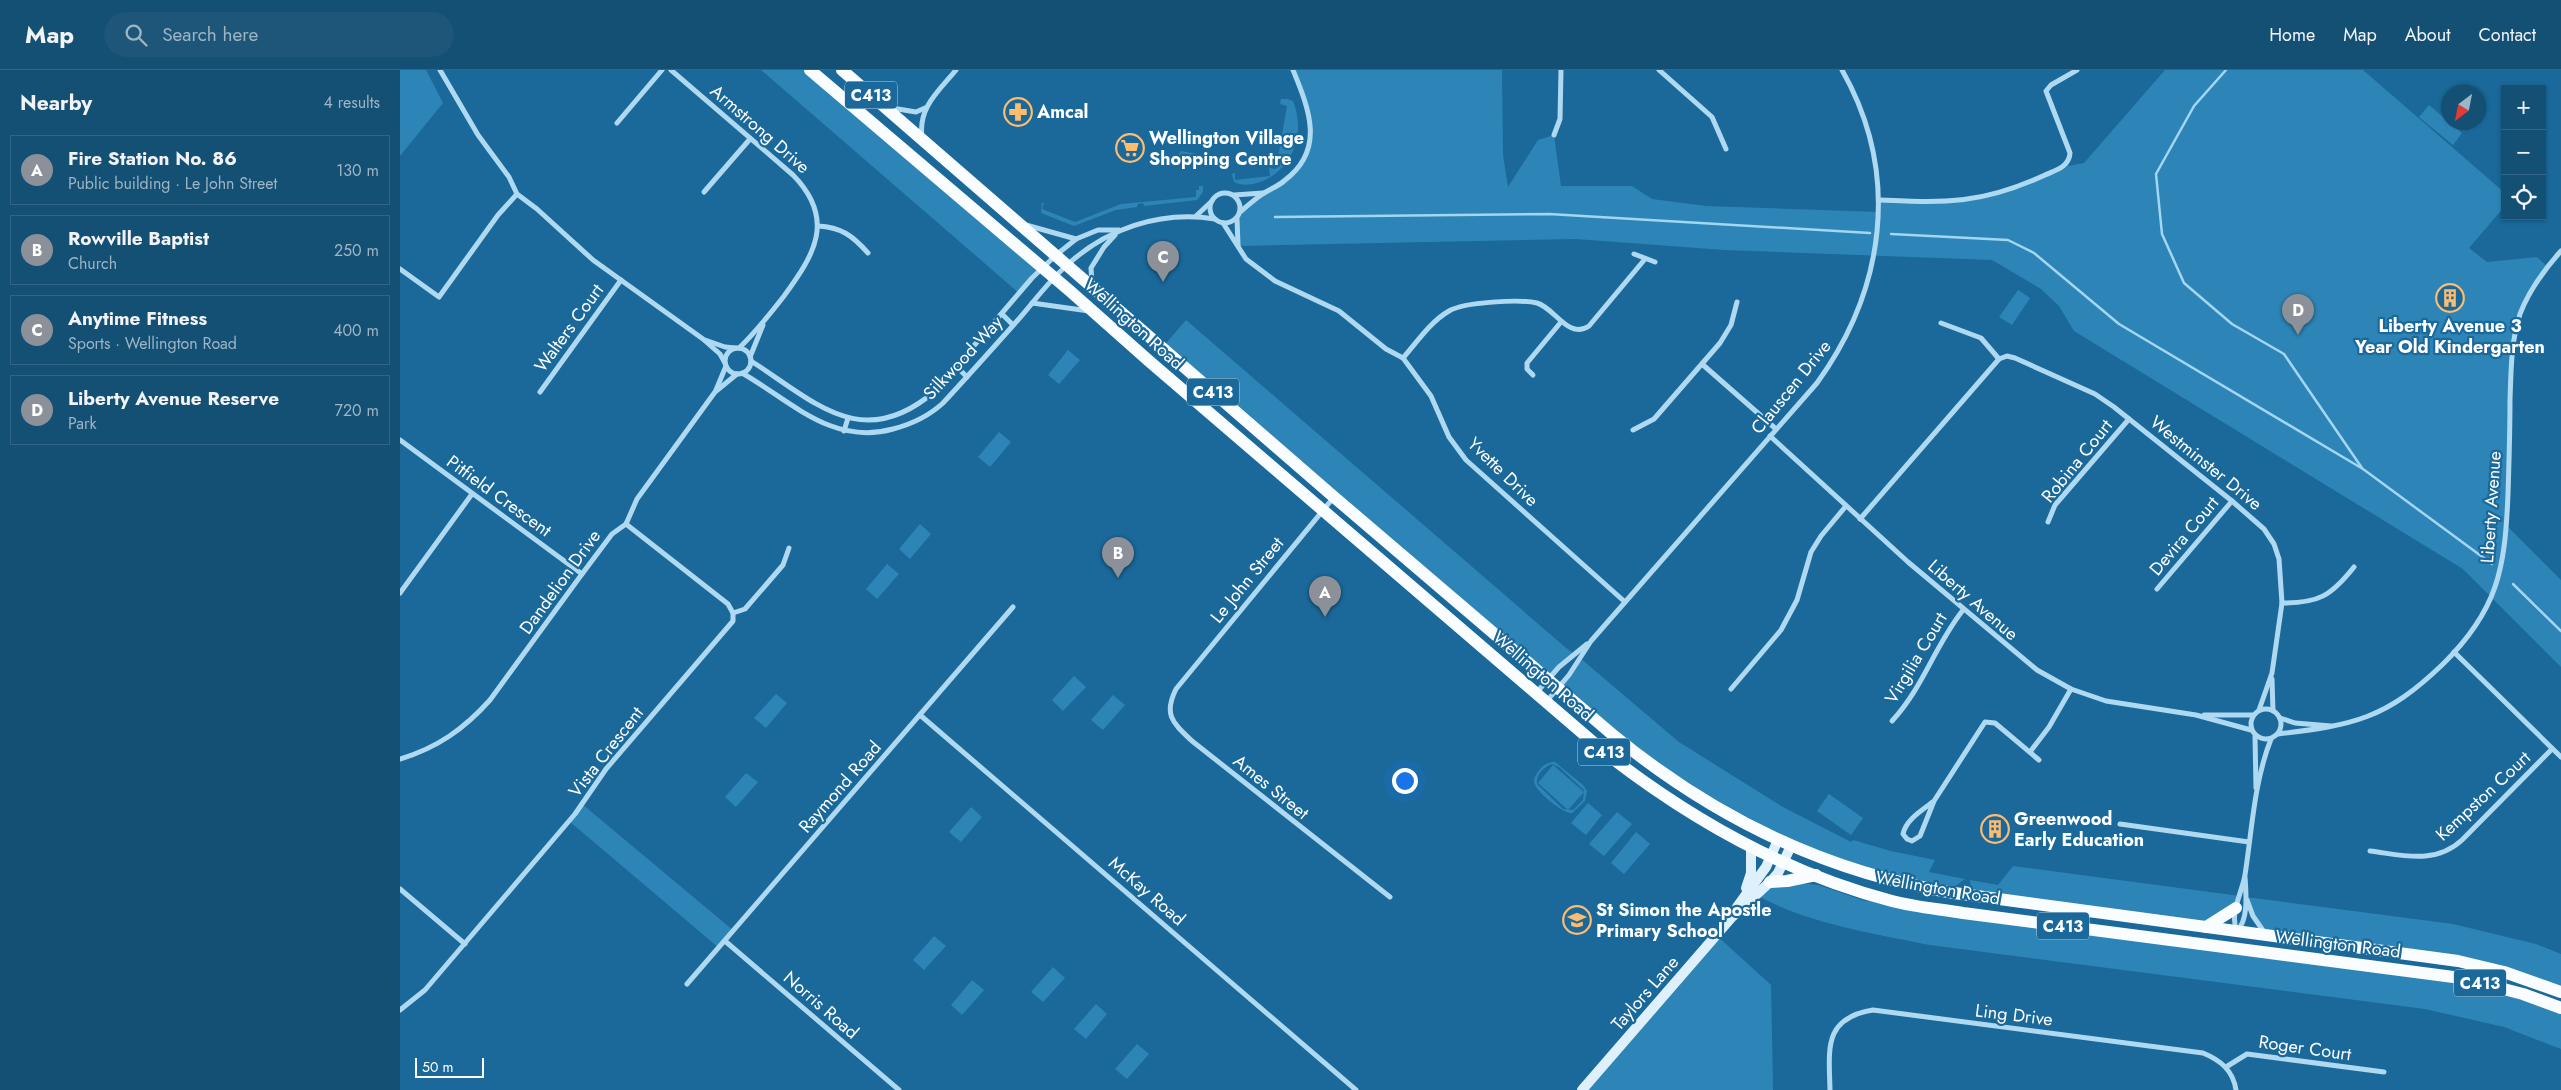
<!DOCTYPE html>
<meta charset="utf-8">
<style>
:root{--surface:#144f74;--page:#1d5679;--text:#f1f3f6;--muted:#9db5c5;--line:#336686;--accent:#8c9099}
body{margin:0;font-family:Jost,sans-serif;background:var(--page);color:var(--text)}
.controls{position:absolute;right:15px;top:15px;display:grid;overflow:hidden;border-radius:0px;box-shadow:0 1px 4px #0004}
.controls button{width:45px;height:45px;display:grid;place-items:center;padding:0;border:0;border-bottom:1px solid var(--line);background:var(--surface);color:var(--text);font:25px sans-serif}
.compass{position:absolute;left:2041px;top:15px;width:45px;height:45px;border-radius:50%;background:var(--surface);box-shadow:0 1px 4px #0004;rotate:212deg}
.scale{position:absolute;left:15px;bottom:12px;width:69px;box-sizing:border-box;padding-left:5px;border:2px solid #fff;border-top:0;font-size:14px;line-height:18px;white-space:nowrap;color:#fff;-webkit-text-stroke:4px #1a699a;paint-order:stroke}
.you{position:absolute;left:1004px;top:710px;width:18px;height:18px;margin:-12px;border:4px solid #fff;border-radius:50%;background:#1a73e8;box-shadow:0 0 0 8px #1a73e833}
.badge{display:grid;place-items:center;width:32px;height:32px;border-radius:50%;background:var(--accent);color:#fff;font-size:16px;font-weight:700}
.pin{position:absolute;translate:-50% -41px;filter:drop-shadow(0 1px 2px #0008)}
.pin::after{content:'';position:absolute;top:26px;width:18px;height:15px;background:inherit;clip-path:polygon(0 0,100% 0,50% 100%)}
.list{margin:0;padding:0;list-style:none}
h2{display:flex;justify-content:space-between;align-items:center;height:65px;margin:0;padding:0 20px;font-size:21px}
h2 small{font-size:16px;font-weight:400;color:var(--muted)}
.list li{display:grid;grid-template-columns:32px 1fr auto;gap:15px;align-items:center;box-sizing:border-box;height:70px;margin:0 10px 10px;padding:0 10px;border:1px solid var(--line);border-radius:0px}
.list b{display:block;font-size:19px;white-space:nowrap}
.list p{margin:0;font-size:16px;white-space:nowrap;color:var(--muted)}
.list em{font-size:16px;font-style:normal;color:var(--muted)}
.icon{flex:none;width:28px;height:28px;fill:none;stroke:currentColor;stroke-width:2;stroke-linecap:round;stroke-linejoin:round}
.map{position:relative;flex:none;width:2161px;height:1020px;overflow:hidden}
header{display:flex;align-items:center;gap:30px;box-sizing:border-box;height:70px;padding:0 25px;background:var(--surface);border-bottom:1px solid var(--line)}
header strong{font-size:24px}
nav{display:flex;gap:28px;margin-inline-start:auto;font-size:18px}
.search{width:350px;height:45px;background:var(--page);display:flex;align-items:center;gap:12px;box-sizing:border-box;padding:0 18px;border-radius:28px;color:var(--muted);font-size:19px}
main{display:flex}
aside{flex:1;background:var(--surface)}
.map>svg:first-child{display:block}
.green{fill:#2d85b7;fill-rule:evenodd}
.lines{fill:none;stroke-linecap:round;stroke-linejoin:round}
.stream{stroke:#a2d6f3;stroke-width:2.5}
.minor{stroke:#afd9f1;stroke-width:5}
.secondary{stroke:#def0fc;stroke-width:10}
.primary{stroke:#f9fdff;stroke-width:12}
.labels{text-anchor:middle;stroke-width:4.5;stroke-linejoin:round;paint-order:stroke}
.shield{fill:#1a699a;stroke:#bad2e1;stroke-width:1}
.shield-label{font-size:16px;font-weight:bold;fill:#fff}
.poi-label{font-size:18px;font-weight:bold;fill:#fff;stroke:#1a699a;text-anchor:start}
.street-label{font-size:18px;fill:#fff;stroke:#1a699a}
</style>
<header>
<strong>Map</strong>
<div class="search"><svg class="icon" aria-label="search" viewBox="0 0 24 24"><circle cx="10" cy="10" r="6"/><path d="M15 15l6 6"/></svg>Search here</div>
<nav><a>Home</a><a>Map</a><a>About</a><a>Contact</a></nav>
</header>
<main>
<aside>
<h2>Nearby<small>4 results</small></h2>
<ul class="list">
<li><span class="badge">A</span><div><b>Fire Station No. 86</b><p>Public building · Le John Street</p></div><em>130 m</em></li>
<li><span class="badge">B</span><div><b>Rowville Baptist</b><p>Church</p></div><em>250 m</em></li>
<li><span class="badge">C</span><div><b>Anytime Fitness</b><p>Sports · Wellington Road</p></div><em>400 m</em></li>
<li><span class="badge">D</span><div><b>Liberty Avenue Reserve</b><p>Park</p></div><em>720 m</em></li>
</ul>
</aside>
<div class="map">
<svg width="2161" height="1020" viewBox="0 0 2161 1020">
<rect width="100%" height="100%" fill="#1a699a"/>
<g class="green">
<polygon points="0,0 26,0 43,33 0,86"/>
<polygon points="361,0 411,0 642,198 619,223"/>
<polygon points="893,0 1102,0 1103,85 1108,117 1138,70 1154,65 1161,116 1232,116 1252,129 1306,136 1478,142 1479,130 1580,128 1663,97 1684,93 1765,0 1963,0 2105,123 2105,136 2069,178 2087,192 2137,187 2148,197 2126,230 2114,270 2107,456 2161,510 2161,597 2063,499 1674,261 1659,236 1641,219 1592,190 1324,180 1176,169 838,176 837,149 840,144 901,93 911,59"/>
<path d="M888,29L893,31C906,63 893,100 860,112C850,115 843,116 834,112L832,104L835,103V110L870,106L869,98L876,99L887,36L880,34L881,29Z"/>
<polygon points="2029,35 2062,63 2053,75 2019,47"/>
<polygon points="781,81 827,89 827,95 777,86"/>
<polygon points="799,116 803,116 803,122 797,130 744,136 743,133 738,134 737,137 716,140 674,156 641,143 642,133 644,133 642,139 675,152 721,134 796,127 796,120 799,120"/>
<polygon points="1618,220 1630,228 1612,255 1599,247"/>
<polygon points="786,250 1165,577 1174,584 1148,610 762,278"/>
<polygon points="668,280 680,290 659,314 648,305"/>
<polygon points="599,362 611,372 590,397 578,387"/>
<polygon points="520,454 531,464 510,489 499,479"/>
<polygon points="487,494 499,504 477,529 466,519"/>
<polygon points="1180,588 1279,672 1381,736 1451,772 1453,770 1491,781 1535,790 1529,802 1565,809 1554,817 1468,805 1330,746 1158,618"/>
<polygon points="674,606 686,617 663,641 652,630"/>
<polygon points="376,624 387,633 366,658 354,648"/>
<polygon points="713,625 725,635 703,660 691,650"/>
<path d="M1155,692L1183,715L1187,721L1185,731L1172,743C1163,744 1135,721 1134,712C1134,706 1138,702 1141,698C1145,694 1149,692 1155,692ZM1152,694L1159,697L1184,720L1183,730L1173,740L1163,739L1137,714C1136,705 1143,697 1152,694Z"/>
<polygon points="1153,695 1184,722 1168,740 1138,713"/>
<polygon points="346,703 358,712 336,737 325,727"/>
<polygon points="1429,724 1463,748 1451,765 1417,741"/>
<polygon points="1188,733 1202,745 1186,765 1171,753"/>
<polygon points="182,734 334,861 319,878 169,751"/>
<polygon points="571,737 582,747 561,772 549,762"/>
<polygon points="1217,742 1232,754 1204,786 1189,774"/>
<polygon points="1236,762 1250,774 1224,804 1211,793"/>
<polygon points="1613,796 1840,826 1836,838 1806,857 1572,825 1570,810 1598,815"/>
<path d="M1381,811L1418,815L1465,831H1492L1997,899L2161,938V979L2104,957L2025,939L1530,875C1472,863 1410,854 1358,826Z"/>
<polygon points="1846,827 2053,854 2136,874 2161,884 2161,922 2104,902 1861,860"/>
<polygon points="1316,865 1371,915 1373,1020 1182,1020"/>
<polygon points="534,866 546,876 524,900 513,890"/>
<polygon points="653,897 665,908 643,932 631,922"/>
<polygon points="572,910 584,920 562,945 551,935"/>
<polygon points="696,934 707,944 686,969 674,959"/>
<polygon points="737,974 749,984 727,1009 715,999"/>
</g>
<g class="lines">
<g class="stream">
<polyline points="1826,0 1794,36 1756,104 1762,164 1784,213 1832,254 1884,284 1962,398"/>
<polyline points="875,147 1149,144 1470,163"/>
<polyline points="1491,164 1608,170 1634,183 1719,254 1963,399 2092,494"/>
<polyline points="2113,514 2161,561"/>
</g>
<g class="minor">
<polyline points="40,0 78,65 109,107 117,124 137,139 193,190 303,269 320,284 325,293"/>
<path d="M271,0L393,105C436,149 415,184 384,226C370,244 356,262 339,278"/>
<polyline points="1259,0 1312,47 1326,79"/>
<polyline points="492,38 516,42 525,38"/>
<polyline points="217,53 262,0"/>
<polyline points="1154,65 1160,49 1161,0"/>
<path d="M522,67C518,37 539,21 556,0"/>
<polyline points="304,122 350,69"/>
<circle cx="825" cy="138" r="15"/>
<polyline points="834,125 863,123"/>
<path d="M1479,130C1547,133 1582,134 1645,105C1656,100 1669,97 1670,83L1646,21L1651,15L1677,0"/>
<path d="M840,142C847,136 854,130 861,125C868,120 877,117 884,111C926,80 909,39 893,0"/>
<polyline points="796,146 812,131"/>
<polyline points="837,149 838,175"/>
<polyline points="823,153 846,189 875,211 939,241 986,279 1003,288 1031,326 1049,367 1066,390 1225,532"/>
<polyline points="626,155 676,169"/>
<path d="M418,156C441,157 453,166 468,183"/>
<polyline points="1234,184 1255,192"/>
<polyline points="0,199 39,227 98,145 117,124"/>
<polyline points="692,214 691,198 704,177 715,165"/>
<polyline points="632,233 689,241"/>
<polyline points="602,244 613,255"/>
<polyline points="1541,253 1581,268 1599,289"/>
<polyline points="305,270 325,277 336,278"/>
<circle cx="338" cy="291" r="13"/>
<polyline points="350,287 363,255"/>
<path d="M1003,288C1017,272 1030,252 1049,241C1064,232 1120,229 1137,233C1155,238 1168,270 1189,256L1245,189"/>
<path d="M351,291C414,331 462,384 535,321L632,208L655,186L676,169L698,160H719"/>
<polyline points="1302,294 1376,359"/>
<polyline points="557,297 567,307"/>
<path d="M342,303C391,331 432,376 493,359C512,354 529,346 543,333C568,306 593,278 617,251C633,233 647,213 665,197C705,159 760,140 815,149"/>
<polyline points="1133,305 1127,299 1127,293 1161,252"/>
<polyline points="316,320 326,296"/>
<polyline points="140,322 221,210"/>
<polyline points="1233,360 1254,349 1320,273 1331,255 1337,232"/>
<polyline points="444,361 448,348"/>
<polyline points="1370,366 1508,492 1637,600 1671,619 1706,631 1796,645 1851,660"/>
<polyline points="0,370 182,504"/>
<path d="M934,427L776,619C763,645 773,653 792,671L990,827"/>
<polyline points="1460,449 1599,289 1607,286 1615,288 1695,324 1714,337 1832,431 1864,459 1874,474 1879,489 1882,533 1872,603 1859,640"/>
<polyline points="1648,452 1655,435 1729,349"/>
<polyline points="1757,519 1832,431"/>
<polyline points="0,523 72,424"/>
<path d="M1882,533C1919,533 1931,526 1954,497"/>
<polyline points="333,543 345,539 383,495 389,478"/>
<polyline points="2054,582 2161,687"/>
<polyline points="1872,609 1873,641"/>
<polyline points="1331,619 1381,560 1397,530 1411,482 1421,466 1446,436"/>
<polyline points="1137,622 1159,597 1187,574"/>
<path d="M1146,632L1169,605L1191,571L1417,313C1485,219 1501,104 1442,0"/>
<circle cx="1866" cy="654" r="15"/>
<polyline points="520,645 956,1020"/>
<polyline points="1804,645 1853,645"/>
<polyline points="1880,648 1895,653 1931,656"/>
<path d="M1492,651C1524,616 1534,577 1563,540"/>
<path d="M1878,664C1954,655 1986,649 2043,594C2098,540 2105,499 2108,424C2109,393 2110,361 2110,330C2111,301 2111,271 2120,244C2129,220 2144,200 2161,181"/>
<polyline points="1855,666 1856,718"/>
<polyline points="1630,682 1649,657 1671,619"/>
<path d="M0,689C37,678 64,659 90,630L182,504L212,464L226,454L237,429L315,322L337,304"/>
<path d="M1534,731C1523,740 1506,749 1503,764L1507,769L1512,771L1520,766L1534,731L1585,652L1595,653L1639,690"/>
<polyline points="1720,754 1849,772"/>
<path d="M1970,781C2003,785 2035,795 2062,770L2152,679"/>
<path d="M1845,807C1846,823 1849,849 1837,861C1829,844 1842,823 1845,805C1852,760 1854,712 1871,669"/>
<polyline points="0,819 65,874"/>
<polyline points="1847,830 1853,846 1864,862"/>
<polyline points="325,871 499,1020"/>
<polyline points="287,914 613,537"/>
<polyline points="0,940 25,920 175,744 206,699 333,551 333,543 328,534 226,454"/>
<polyline points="1826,997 1847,984 1984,1002"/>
<path d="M1430,1020C1429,979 1423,948 1473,940L1803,983C1820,990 1833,1000 1836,1020"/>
</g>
<g class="secondary">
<polyline points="1346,818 1351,803 1351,777"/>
<polyline points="1337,837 1366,797 1378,770"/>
<polyline points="1182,1020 1332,847 1370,812 1378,803 1391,776"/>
</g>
<g class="primary">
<path d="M410,0L670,221L749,291L1208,685C1292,750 1388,804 1492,831C1515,837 1539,839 1563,843L2061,908L2123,924L2161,938"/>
<path d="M442,0L934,427L1213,665C1312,746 1427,803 1554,823L2058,891L2104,902L2161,922"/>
<polyline points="1370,812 1387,811 1416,805"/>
<polyline points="1806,857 1836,838"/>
</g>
</g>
<defs>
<symbol id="pharmacy-ring" viewBox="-11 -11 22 22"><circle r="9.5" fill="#1a699a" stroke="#ffbc6f" stroke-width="1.5"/><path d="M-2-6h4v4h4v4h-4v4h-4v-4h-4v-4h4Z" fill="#ffbc6f"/></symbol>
<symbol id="supermarket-ring" viewBox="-11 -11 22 22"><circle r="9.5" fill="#1a699a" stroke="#ffbc6f" stroke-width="1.5"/><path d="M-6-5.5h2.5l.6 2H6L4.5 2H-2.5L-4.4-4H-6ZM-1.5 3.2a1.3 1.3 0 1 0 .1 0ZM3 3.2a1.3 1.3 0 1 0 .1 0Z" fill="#ffbc6f"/></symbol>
<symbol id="building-ring" viewBox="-11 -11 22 22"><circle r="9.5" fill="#1a699a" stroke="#ffbc6f" stroke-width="1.5"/><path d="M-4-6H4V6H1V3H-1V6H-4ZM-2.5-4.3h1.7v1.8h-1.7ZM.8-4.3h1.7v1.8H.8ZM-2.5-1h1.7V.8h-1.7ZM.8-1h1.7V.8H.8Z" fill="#ffbc6f"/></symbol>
<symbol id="school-ring" viewBox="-11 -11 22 22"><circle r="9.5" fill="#1a699a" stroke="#ffbc6f" stroke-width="1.5"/><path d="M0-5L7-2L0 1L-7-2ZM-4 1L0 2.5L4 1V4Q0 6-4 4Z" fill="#ffbc6f"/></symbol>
</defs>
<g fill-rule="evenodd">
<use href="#pharmacy-ring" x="602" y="26" width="32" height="32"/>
<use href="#supermarket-ring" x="714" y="62" width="32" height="32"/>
<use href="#building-ring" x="2034" y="212" width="32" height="32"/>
<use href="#building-ring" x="1579" y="743" width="32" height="32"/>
<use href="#school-ring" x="1161" y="834" width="32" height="32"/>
</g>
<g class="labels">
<g class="shield">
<rect x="445" y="11.5" width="52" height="27" rx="4"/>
<rect x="787" y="308.5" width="52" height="27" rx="4"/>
<rect x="1178" y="668.5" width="52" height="27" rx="4"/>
<rect x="1637" y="842.5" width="52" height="27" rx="4"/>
<rect x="2054" y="899.5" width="52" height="27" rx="4"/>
</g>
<g class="shield-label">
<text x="471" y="31">C413</text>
<text x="813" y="328">C413</text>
<text x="1204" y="688">C413</text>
<text x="1663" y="862">C413</text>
<text x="2080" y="919">C413</text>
</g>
<g class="poi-label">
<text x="637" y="48">Amcal</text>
<text x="749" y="74">Wellington Village<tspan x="749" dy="21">Shopping Centre</tspan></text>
<text x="2050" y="262" text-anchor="middle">Liberty Avenue 3<tspan x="2050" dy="21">Year Old Kindergarten</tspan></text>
<text x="1614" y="755">Greenwood<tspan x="1614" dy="21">Early Education</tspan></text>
<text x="1196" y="846">St Simon the Apostle<tspan x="1196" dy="21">Primary School</tspan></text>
</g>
<g class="street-label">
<text transform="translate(360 59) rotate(41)" y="6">Armstrong Drive</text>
<text transform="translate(734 254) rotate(42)" y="6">Wellington Road</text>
<text transform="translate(169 258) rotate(-54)" y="6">Walters Court</text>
<text transform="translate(563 288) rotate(-47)" y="6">Silkwood Way</text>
<text transform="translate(1391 317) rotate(-51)" y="6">Clauscen Drive</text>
<text transform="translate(1677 391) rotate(-51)" y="6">Robina Court</text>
<text transform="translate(1806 393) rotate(39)" y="6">Westminster Drive</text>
<text transform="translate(1103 402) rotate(44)" y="6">Yvette Drive</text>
<text transform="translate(99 426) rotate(36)" y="6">Pitfield Crescent</text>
<text transform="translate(2091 437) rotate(-86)" y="6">Liberty Avenue</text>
<text transform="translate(1784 466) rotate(-50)" y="6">Devira Court</text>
<text transform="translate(847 510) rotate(-51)" y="6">Le John Street</text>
<text transform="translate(160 512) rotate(-54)" y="6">Dandelion Drive</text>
<text transform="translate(1573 530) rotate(41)" y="6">Liberty Avenue</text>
<text transform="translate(1516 588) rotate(-59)" y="6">Virgilia Court</text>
<text transform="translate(1143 606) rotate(41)" y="6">Wellington Road</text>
<text transform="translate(206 682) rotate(-52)" y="6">Vista Crescent</text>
<text transform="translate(440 717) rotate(-49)" y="6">Raymond Road</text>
<text transform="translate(871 717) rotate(39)" y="6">Ames Street</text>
<text transform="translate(2083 726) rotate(-43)" y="6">Kempston Court</text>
<text transform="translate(1538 818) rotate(10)" y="6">Wellington Road</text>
<text transform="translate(747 821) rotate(41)" y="6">McKay Road</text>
<text transform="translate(1938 874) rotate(7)" y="6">Wellington Road</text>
<text transform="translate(1245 923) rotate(-49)" y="6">Taylors Lane</text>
<text transform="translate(421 935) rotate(41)" y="6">Norris Road</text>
<text transform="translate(1614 945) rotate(7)" y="6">Ling Drive</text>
<text transform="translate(1905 978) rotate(8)" y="6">Roger Court</text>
</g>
</g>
</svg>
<div class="controls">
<button>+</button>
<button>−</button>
<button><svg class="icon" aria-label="locate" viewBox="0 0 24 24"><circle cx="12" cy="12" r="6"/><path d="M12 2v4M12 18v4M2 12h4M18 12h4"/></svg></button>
</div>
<svg class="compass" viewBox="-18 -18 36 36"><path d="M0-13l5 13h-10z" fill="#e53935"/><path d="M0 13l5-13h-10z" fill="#9db5c5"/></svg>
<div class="scale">50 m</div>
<div class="you"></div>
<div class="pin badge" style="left:925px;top:547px">A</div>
<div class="pin badge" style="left:718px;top:508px">B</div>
<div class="pin badge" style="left:763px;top:212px">C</div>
<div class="pin badge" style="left:1898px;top:265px">D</div>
</div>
</main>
